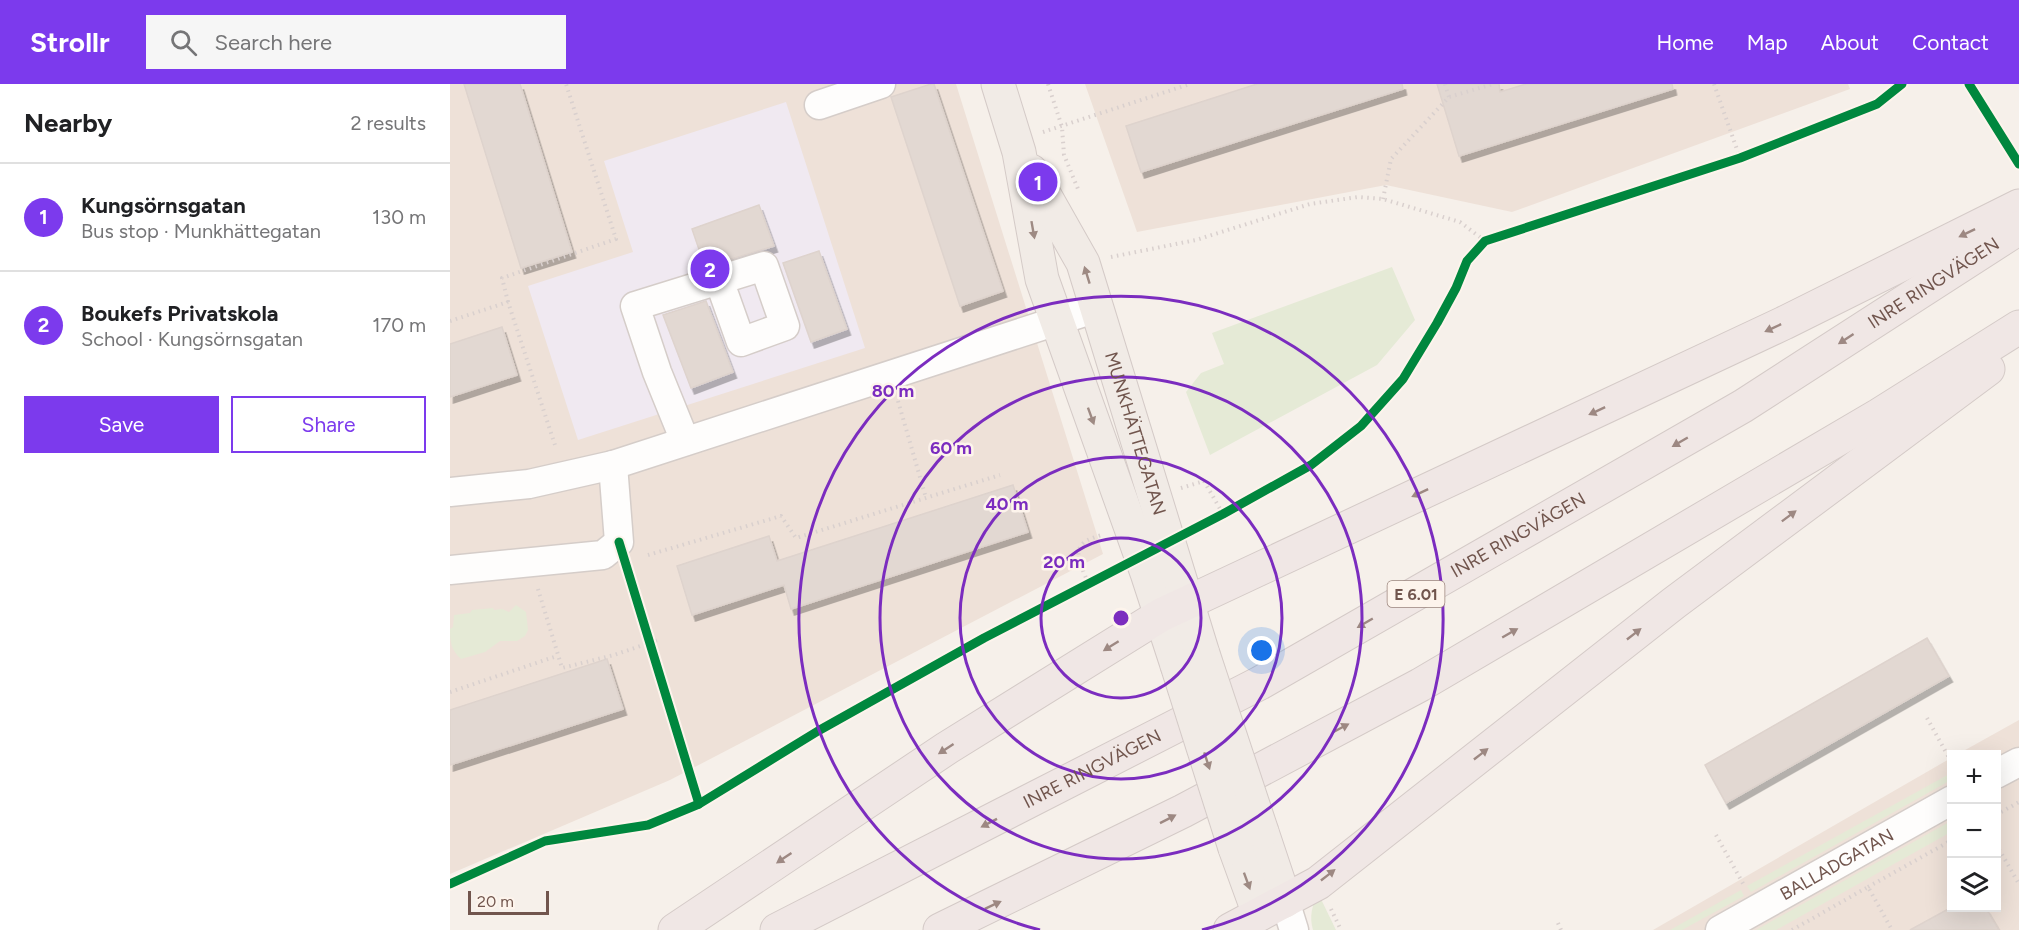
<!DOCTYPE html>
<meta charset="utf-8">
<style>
:root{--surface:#fff;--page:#f6f6f6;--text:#202124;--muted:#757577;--line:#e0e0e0;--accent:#7c3aed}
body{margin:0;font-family:Figtree,sans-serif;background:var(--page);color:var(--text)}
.controls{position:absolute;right:18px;bottom:18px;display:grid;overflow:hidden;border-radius:0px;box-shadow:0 6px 24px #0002}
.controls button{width:54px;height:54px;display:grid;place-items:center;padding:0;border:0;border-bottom:2px solid var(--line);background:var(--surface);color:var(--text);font:30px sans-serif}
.scale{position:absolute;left:18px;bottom:15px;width:81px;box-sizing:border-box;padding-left:6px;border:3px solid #71554d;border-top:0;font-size:16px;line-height:21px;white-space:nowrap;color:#71554d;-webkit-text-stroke:4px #fdf4ec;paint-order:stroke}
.you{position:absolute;left:812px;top:567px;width:21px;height:21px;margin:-15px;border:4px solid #fff;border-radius:50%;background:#1a73e8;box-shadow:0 0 0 9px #1a73e833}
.badge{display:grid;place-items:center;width:39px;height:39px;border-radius:50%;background:var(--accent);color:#fff;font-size:20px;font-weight:700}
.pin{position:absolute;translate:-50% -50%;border:3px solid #fff;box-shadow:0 2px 6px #0006}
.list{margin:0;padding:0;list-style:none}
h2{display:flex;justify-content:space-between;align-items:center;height:78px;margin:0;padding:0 24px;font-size:26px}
h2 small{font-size:20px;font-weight:400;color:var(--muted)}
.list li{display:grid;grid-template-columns:39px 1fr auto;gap:18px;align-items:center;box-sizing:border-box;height:108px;padding:0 24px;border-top:2px solid var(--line)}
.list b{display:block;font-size:22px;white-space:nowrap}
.list p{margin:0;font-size:20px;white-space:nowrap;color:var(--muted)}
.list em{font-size:20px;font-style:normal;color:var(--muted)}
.actions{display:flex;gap:12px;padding:18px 24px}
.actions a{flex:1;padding:14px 0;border:2px solid var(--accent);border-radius:0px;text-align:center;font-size:21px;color:var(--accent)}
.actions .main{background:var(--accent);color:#fff}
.icon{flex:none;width:33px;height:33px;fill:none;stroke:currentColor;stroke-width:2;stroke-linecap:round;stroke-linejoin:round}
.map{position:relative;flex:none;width:1569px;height:846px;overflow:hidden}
header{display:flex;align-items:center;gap:36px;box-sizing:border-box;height:84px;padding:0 30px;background:var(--accent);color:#fff}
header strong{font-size:28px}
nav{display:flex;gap:33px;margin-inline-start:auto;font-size:21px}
.search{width:420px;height:54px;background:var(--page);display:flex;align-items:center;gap:15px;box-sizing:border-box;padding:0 21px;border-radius:0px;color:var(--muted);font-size:22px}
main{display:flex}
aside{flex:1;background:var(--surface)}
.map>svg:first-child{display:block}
.residential{fill:#eee1d8}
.education{fill:#f0e9f1}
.green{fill:#e5ead6}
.building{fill:#e2d8d2;stroke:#ded3cd;stroke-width:1.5;filter:url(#shadow)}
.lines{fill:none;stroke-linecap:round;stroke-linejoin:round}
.minor-casing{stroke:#d5cdc9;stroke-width:31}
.major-casing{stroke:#d4cac7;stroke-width:35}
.highway-casing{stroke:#d4cac7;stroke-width:35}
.path{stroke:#d9d0ce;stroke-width:4;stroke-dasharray:1.5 4.5;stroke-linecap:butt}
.minor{stroke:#fefdfc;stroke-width:28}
.major{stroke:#f1ebe6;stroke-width:33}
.highway{stroke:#f0e7e5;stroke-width:33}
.major-bridge-casing{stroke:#d4cac7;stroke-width:35;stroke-linecap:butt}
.major-bridge{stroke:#f1ebe6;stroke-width:33}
.cycleway-casing{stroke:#fdf4ec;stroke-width:13}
.cycleway{stroke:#00873e;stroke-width:9}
.oneway{fill:#9e8a83}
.oneway2{fill:#9d8882}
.ring{fill:none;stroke:#7b2cbf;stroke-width:3}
.labels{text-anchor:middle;stroke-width:5;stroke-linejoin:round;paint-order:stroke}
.shield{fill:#fdf4ec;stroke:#9b857d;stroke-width:1.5}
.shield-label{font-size:16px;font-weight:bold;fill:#71554d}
.street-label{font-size:18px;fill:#71554d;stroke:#fdf4ec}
.centre{fill:#7b2cbf;stroke:#fdf4ec;stroke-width:3}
.ring-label{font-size:18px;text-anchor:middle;font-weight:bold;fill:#7b2cbf;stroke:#fdf4ec;stroke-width:5;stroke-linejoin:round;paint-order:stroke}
</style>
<header>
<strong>Strollr</strong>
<div class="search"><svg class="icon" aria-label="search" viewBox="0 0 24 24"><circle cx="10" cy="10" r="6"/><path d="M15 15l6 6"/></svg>Search here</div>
<nav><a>Home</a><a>Map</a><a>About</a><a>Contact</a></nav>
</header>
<main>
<aside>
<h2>Nearby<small>2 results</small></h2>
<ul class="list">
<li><span class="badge">1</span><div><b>Kungsörnsgatan</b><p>Bus stop · Munkhättegatan</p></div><em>130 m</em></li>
<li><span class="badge">2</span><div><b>Boukefs Privatskola</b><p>School · Kungsörnsgatan</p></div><em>170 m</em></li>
</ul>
<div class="actions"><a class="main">Save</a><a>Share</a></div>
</aside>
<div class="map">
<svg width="1569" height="846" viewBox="0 0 1569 846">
<defs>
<filter id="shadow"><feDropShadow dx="3.5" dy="6" stdDeviation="0" flood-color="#0004"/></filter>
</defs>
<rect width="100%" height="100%" fill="#f6f0ea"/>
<g class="residential">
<polygon points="0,0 506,0 653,470 220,696 0,790"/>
<polygon points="635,0 1398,0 1400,5 1062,128 936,101 687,148"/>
<polygon points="1569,636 1569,846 1203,846 1501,674 1502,824 1546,824 1546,670 1508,670"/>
</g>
<polygon class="education" points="336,18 415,264 128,356 78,202 183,168 154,77"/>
<g class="green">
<polygon points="942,183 965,236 927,281 760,371 736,308 751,289 774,280 762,249"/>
<path d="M66,521L76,528L78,546L75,552L67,557H50L35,568L11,575C1,566 0,558 0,545L3,543L4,531L20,529L22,526L43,524L44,526L52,525L59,528Z"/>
<polygon points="1501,689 1501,696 1301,808 1297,802"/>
<polygon points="1501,737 1501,748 1326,846 1306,846"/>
<polygon points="1291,806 1294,812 1232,846 1220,846"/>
<path d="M868,809L886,846H863C859,832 862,822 868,809Z"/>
</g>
<g class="building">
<polygon points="14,0 70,0 122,168 71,184"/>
<polygon points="481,0 484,0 553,207 510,222 441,13"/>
<polygon points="807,0 952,0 953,5 691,88 676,42"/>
<polygon points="987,0 1049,0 1050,8 1076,0 1222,0 1223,5 1009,72"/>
<polygon points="309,121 324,162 255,183 242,145"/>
<polygon points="369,167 397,245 361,258 333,179"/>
<polygon points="256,217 283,288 241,304 213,231"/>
<polygon points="52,243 67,291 0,313 0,260"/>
<polygon points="563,401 578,448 341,525 334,501 242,531 227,482 319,452 327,477"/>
<polygon points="1477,554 1499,592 1276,719 1255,681"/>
<polygon points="157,575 173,625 0,681 0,626"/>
<polygon points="1500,824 1536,824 1549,846 1460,846"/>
</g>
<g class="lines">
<defs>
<g id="minor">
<polyline points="369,21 431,0"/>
<polyline points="235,357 207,288 185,222 314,182 335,242 291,258 269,196"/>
<polyline points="0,408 79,400 163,381 647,224"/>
<polyline points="0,486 153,471 169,458 163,381"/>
<polyline points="1546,690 1569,678"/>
<polyline points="835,817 844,846"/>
<path id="s1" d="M1270,846L1502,716"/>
</g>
<g id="major">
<polyline points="548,0 569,68 592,195 697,489 727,581"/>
<path id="s2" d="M581,87L633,179L753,570"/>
<polyline points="812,748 835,817"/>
<polyline points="785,764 809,830"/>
</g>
<g id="highway">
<polyline points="225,846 497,664 711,531 1334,239 1569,122"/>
<path id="s3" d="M327,846L810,599L1293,322L1569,144"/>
<polyline points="490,846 733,727 970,601 1429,331 1569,243"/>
<polyline points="780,846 868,799 1224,519 1538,285"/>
</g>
</defs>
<use href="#minor" class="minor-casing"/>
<use href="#major" class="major-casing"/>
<use href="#highway" class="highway-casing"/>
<g class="path">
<polyline points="598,0 612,43 614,71 628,105"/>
<polyline points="995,0 999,13"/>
<polyline points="1264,0 1290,74"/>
<polyline points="593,48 740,0"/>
<polyline points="933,115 941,75 999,13 1043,0"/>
<polyline points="661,173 746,156 860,120 908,113 933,115 1010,138 1035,157"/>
<polyline points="58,218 52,194 166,155 116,0"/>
<polyline points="0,237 58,218 105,361"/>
<polyline points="448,317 476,414"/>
<polyline points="731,404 754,397 773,430"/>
<polyline points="198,471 331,432 346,454 550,391"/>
<path d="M638,499C628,473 618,460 652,451"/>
<polyline points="88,505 112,584 164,571 208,556"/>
<polyline points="0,608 107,572"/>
<polyline points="1477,634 1502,679"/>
<polyline points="1546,731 1569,718"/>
<polyline points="1266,751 1295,803"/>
<polyline points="1546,760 1569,800"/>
<polyline points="1418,803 1502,756"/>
<polyline points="881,825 891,846"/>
<polyline points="1108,839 1111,846"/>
<polyline points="1342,846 1418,803 1442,846"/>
</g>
<use href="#minor" class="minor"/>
<use href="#major" class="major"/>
<use href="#highway" class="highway"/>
<defs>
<g id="major-bridge">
<polyline points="753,570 812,748"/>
<polyline points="727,581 785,764"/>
</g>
</defs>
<use href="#major-bridge" class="major-bridge-casing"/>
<use href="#major-bridge" class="major-bridge"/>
<defs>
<g id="cycleway">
<polyline points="1519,0 1569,80"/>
<polyline points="169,458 249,720"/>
<polyline points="0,800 95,757 198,741 249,720 368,647 534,554 773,430 861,381 911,342 953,295 987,239 1006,204 1017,177 1035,157 1290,74 1427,20 1452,0"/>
</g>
</defs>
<use href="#cycleway" class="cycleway-casing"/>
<use href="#cycleway" class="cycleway"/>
</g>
<defs><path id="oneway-solid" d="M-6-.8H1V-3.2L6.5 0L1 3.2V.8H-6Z" transform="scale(1.5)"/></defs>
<g class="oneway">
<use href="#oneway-solid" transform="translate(583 146) rotate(80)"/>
<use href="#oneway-solid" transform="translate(637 191) rotate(-107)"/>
<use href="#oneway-solid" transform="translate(641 332) rotate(70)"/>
<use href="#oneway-solid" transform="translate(757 677) rotate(72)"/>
<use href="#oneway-solid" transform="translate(797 797) rotate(70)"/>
</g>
<g class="oneway2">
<use href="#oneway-solid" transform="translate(1517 149) rotate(154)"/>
<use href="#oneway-solid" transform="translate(1323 244) rotate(155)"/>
<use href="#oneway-solid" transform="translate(1396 255) rotate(147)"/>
<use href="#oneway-solid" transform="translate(1147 327) rotate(155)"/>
<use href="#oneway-solid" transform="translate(1230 358) rotate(150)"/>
<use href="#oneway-solid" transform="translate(970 409) rotate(155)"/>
<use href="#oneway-solid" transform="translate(1339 432) rotate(-37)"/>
<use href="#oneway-solid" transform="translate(915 539) rotate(150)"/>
<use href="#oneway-solid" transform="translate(1060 549) rotate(-30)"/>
<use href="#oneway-solid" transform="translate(1184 550) rotate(-38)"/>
<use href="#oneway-solid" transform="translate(661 562) rotate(148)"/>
<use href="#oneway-solid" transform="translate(891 644) rotate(-28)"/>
<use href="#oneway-solid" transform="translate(496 665) rotate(147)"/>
<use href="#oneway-solid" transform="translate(1031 670) rotate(-38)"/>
<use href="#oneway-solid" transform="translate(718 735) rotate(-27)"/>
<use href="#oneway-solid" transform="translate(539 739) rotate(153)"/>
<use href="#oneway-solid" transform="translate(334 774) rotate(146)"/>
<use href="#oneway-solid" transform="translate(878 791) rotate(-38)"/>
<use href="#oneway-solid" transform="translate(543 821) rotate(-25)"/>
</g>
<g class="ring">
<circle cx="671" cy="534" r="80"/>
<circle cx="671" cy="534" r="161"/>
<circle cx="671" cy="534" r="241"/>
<path d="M590 846A322 322 0 1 1 752 846"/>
</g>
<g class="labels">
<rect class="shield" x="937.5" y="497" width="57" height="26" rx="4.5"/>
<g class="shield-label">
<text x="966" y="516">E 6.01</text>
</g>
<g class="street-label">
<text dy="6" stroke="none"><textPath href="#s3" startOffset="1326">INRE RINGVÄGEN</textPath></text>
<text dy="6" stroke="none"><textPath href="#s2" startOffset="284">MUNKHÄTTEGATAN</textPath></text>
<text dy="6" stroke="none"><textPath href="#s3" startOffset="840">INRE RINGVÄGEN</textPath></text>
<text dy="6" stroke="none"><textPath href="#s3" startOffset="354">INRE RINGVÄGEN</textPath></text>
<text dy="6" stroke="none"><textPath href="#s1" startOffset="134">BALLADGATAN</textPath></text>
</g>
</g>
<circle cx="671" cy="534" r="9" class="centre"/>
<g class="ring-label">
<text x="443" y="313">80 m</text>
<text x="501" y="370">60 m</text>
<text x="557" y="426">40 m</text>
<text x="614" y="484">20 m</text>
</g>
</svg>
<div class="controls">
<button>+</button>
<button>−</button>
<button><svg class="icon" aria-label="layers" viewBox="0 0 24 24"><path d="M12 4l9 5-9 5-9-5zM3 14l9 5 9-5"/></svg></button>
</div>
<div class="scale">20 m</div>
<div class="you"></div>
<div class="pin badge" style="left:588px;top:98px">1</div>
<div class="pin badge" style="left:260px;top:185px">2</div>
</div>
</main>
